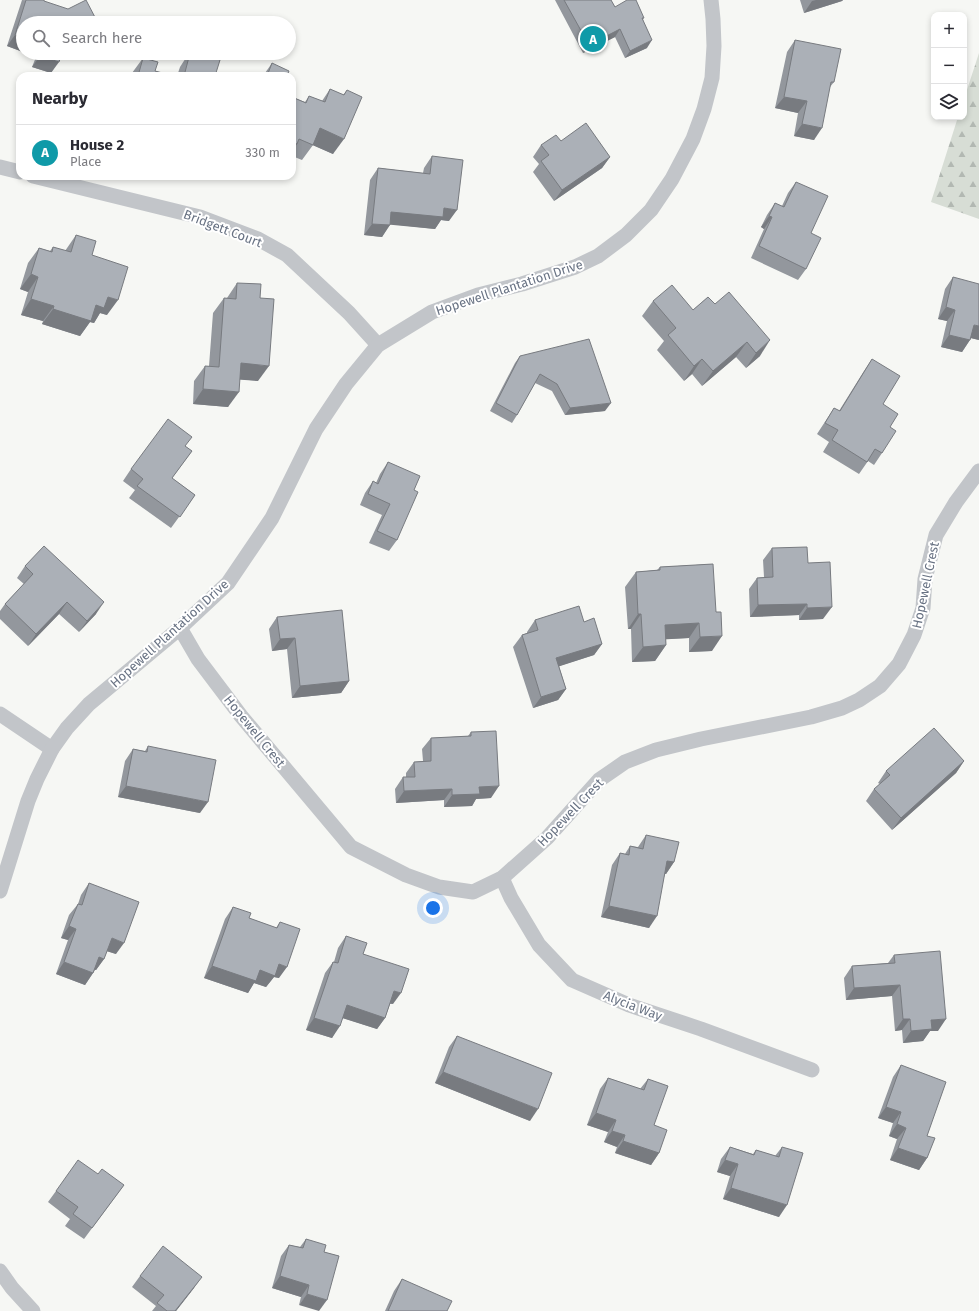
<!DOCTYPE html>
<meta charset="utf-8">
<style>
:root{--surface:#fff;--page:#f2f2f3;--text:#2b2b33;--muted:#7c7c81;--line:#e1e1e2;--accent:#7c3aed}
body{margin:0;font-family:"Fira Sans",sans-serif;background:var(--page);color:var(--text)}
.controls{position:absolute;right:12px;top:12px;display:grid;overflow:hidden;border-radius:8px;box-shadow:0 2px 6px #0003}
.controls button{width:36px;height:36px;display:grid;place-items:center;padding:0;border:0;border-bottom:1px solid var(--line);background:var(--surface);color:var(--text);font:20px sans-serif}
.you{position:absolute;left:433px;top:908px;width:14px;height:14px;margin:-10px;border:3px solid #fff;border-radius:50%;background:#1a73e8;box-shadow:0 0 0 6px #1a73e833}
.badge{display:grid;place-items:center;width:26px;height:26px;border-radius:50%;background:var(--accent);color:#fff;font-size:13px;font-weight:700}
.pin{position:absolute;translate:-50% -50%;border:2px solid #fff;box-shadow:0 1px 4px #0006}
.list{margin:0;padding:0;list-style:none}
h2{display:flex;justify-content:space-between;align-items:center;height:52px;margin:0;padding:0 16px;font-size:17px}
h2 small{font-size:13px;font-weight:400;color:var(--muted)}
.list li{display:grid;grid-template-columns:26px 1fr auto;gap:12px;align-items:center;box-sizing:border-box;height:56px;padding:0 16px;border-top:1px solid var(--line)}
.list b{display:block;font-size:15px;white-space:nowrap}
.list p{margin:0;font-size:13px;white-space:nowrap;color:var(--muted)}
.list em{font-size:13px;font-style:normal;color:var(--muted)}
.icon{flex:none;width:22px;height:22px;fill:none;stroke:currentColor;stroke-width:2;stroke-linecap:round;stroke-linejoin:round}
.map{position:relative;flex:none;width:979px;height:1311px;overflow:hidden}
.search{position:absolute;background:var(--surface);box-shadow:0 2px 6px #0003;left:16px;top:16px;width:280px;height:44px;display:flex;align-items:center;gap:10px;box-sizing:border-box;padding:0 14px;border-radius:22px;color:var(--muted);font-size:15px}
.panel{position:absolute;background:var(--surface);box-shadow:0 2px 6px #0003;left:16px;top:72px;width:280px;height:108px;border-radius:12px}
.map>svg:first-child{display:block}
.forest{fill:url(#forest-firs)}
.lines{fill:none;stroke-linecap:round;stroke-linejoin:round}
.minor{stroke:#c2c5c9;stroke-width:15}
.wall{fill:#93979d}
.shaded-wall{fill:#787b80}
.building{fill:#abb0b7;stroke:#787b80}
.labels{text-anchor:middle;stroke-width:4;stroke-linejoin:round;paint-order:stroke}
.street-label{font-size:13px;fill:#687283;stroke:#fff}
</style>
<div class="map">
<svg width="979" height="1311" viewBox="0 0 979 1311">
<defs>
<pattern id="forest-firs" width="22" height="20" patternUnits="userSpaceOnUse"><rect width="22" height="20" fill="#d7ddd5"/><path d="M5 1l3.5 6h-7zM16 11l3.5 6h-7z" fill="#b2b8b2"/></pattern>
</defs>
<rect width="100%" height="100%" fill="#f6f7f4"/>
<polygon class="forest" points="979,53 979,219 931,202 958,117 964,117 964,99"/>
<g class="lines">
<g class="minor">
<polyline points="0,167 20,172"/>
<polyline points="33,176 200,217 258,239 287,255 349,313 378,345"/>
<polyline points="180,628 198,659 241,716 351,847 406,875 439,887 473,892 502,878 547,838 599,780 625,762 656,750 701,739 811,717 842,708 859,700 880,686 899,664 914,635 923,608 925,579 936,535 956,502 979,471"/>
<polyline points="0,714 52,749"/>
<polyline points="502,878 511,898 539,945 572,980 629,1005 701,1029 812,1070"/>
<polyline points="0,891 28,801 37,779 52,749 67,728 89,704 180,628 228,583 272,518 316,429 346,384 378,345 432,312 478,295 522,284 575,267 598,256 626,235 651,210 672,179 693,139 704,109 712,78 714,46 713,19 711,0"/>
<polyline points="0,1271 12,1288 33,1311"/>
</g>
</g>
<g class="wall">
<polygon points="22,0 44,1 23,23 23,52 7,46"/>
<polygon points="555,0 611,0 615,7 644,18 643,19 647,48 625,58 615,37 583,53"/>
<polygon points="800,0 843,0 842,1 804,13"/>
<polygon points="795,40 834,82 830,87 814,140 794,136 798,113 775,108 787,52"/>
<polygon points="26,53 62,53 51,73 32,67 36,57"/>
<polygon points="189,53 196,53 215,76 177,76 180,67"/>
<polygon points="143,58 155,71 174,76 131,76 132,73"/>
<polygon points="272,63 287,76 263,76"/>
<polygon points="330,89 343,95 347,90 333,154 313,145 302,160 292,156 292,97 305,102 309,96 322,101"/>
<polygon points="561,141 610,157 602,168 554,201 533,172 539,164 533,157 541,145"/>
<polygon points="432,156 449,221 441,220 435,229 390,224 382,237 364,235 370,180 378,168 423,173 424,168"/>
<polygon points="796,182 811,233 806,269 798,280 751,258 764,229 761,227 767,215 775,203 782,206 788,193"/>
<polygon points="76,235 92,255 107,315 100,313 94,323 90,322 80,336 42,324 43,321 21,315 28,292 20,289 28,263 39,248 50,251 53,247 65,251"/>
<polygon points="953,277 979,340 971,338 962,352 941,347 947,321 938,319 945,289"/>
<polygon points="237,283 260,298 258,381 240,379 228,407 193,404 194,381 205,366 209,366 213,313 224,298 227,298"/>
<polygon points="708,297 760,356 746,368 736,357 702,386 692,374 684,381 657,350 664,341 642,316 653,301 693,310"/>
<polygon points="520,356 605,411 565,415 552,391 535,383 517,415 512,423 490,411 515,363"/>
<polygon points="872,359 883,404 890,427 882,453 874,465 868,461 859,474 823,452 829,442 817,434 834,408 839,411 864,371"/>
<polygon points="185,446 192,451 172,478 195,495 171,528 129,498 135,490 123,481 131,469"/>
<polygon points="388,462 414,490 397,540 389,551 369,543 382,515 360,505 365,493 373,481 376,483 380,474"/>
<polygon points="772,548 808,563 823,619 799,620 799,615 750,617 749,589 757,578 764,577 763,560"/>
<polygon points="713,564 712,651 689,652 689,638 666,639 666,645 655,661 632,662 631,629 628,629 625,587 636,572 657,570 660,567"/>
<polygon points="25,566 96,614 79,632 59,614 28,646 0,619 0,611 5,604 24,584 17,578"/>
<polygon points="277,617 349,681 341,693 292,698 287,649 272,651 269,629"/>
<polygon points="535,620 584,622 602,644 594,655 559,666 566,689 558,700 533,708 513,647 522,635 527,633 527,632"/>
<polygon points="471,732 491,798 476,799 472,806 444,807 444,800 396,803 395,789 403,777 406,777 406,773 414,762 423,761 422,749 431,738 468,736"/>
<polygon points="148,746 200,813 118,797 125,761 133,749 145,751"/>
<polygon points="964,761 956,773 892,830 866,801 874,789 880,784 878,783 886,771"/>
<polygon points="646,835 674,862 666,874 665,874 649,928 601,917 612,865 620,853 625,854 630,846 638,847"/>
<polygon points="89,883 116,954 107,951 104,959 96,970 95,970 85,985 56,974 68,940 61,938 69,915 78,904 81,895"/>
<polygon points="233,907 249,918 276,928 280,922 279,978 274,977 266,987 254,983 248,993 204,978 225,919"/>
<polygon points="346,936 363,954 393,1004 390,1004 385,1018 377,1029 343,1018 332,1038 306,1030 325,973 333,962 334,962 338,948"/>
<polygon points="894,955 938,1031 930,1031 923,1041 903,1043 902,1030 895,1031 892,996 846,1000 844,978 852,966 888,963"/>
<polygon points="457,1036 530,1121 435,1083 449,1047"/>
<polygon points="901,1065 927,1136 927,1158 919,1170 890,1160 897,1139 889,1136 893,1123 878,1118 893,1077"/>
<polygon points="608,1078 640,1089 648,1079 654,1125 659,1153 651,1165 615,1153 617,1147 604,1142 608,1132 587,1125 600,1089"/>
<polygon points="730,1147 753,1154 756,1150 775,1156 782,1147 779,1217 723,1199 730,1176 717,1172 721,1159"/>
<polygon points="98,1174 124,1185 84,1239 65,1226 70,1219 48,1202 56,1191"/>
<polygon points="306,1239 324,1252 339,1256 299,1305 301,1297 272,1288 281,1256 289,1245 300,1247"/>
<polygon points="140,1276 194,1288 176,1311 152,1311 156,1306 132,1287"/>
<polygon points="402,1279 447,1311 385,1311 394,1291"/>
</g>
<g class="shaded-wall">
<polygon points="816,0 843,0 842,1 804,13 812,1"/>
<polygon points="620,29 615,37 583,53 589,45"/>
<polygon points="15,35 23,38 23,52 7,46"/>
<polygon points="652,40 647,48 625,58 630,51"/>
<polygon points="26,53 38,53 36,57"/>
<polygon points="40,56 59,62 51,73 32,67"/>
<polygon points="784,97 807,101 798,113 775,108"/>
<polygon points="802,124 822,128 814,140 794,136"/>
<polygon points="320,128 344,139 333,154 310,144"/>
<polygon points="292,142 297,144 292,151"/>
<polygon points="610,157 602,168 554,201 562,190"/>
<polygon points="444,208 457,210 449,221 441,220 435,229 383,224 391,212"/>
<polygon points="769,216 772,217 764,229 761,227"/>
<polygon points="372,224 390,225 382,237 364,235"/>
<polygon points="31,274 38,277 28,292 20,289"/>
<polygon points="108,297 118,300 107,315 100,313 94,323 90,322 80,336 42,324 53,309 96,305"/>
<polygon points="31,299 54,306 43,321 21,315"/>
<polygon points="946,307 955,310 947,321 938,319"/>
<polygon points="974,325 979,326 979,340 966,337"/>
<polygon points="949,335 970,340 962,352 941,347"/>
<polygon points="770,340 760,356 746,368 756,353"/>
<polygon points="747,342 736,357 702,386 713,371"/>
<polygon points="702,359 692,374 684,381 694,366"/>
<polygon points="241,363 269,366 258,381 230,379"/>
<polygon points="203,389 239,392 228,407 193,404"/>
<polygon points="611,403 605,411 565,415 570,408"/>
<polygon points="67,602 59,614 28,646 36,634"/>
<polygon points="104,602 96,614 79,632 87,621"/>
<polygon points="807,604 799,615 750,617 758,605"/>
<polygon points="832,607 823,619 799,620 807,608"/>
<polygon points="638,614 641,614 631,629 628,629"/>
<polygon points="699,623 689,638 654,640 665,625"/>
<polygon points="722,636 712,651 689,652 700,637"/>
<polygon points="295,638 287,649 272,651 280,639"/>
<polygon points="602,644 594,655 548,670 556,658"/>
<polygon points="666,645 655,661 632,662 643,647"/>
<polygon points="349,681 341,693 292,698 300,686"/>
<polygon points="566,689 558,700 533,708 541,697"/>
<polygon points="964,761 956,773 892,830 901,818"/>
<polygon points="126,786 208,802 200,813 118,797"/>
<polygon points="499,786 491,798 476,799 472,806 444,807 452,795 479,787"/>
<polygon points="452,789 444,800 396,803 404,791"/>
<polygon points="667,861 674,862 666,874 659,872"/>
<polygon points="609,906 657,916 649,928 601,917"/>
<polygon points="69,926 76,929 68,940 61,938"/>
<polygon points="112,938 124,943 116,954 103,950"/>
<polygon points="99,957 104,959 96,970 91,968"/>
<polygon points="64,962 93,973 85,985 56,974"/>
<polygon points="279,964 287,967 279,978 274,977 266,987 254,983 248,993 204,978 212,966 260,970"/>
<polygon points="900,985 892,996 846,1000 854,988"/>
<polygon points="394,991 401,993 393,1004 386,1002"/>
<polygon points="347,1005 385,1018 377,1029 339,1017"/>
<polygon points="314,1018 340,1026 332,1038 306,1030"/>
<polygon points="903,1019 910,1019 902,1030 895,1031"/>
<polygon points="946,1019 938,1031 930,1031 923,1041 903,1043 911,1031 931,1020"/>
<polygon points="443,1072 538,1109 530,1121 435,1083"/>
<polygon points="886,1107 901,1112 893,1123 878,1118"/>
<polygon points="596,1113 616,1120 608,1132 587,1125"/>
<polygon points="897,1124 906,1128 897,1139 889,1136"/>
<polygon points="612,1131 625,1135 617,1147 604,1142"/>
<polygon points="623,1141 659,1153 651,1165 615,1153"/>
<polygon points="898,1148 927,1158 919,1170 890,1160"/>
<polygon points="725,1160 738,1164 730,1176 717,1172"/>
<polygon points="731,1188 787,1205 779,1217 723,1199"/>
<polygon points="280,1276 309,1285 301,1297 272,1288"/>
<polygon points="202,1277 194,1288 176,1311 175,1311"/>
<polygon points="307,1294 327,1300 319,1311 299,1305"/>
</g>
<g class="building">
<polygon points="26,0 44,0 44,1 68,9 86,0 98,23 23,23 23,38 15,35"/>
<polygon points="564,0 611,0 615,7 627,0 636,0 644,18 642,18 652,40 630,51 620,29 589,45"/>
<polygon points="795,40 841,49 834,82 831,82 822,128 802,124 807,101 784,97"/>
<polygon points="41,53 62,53 59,62 40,56"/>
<polygon points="190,53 196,53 220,60 215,76 184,76"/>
<polygon points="143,58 158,62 155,71 174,76 138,76"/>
<polygon points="272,63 289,71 287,76 267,76"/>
<polygon points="330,89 344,95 347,90 362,97 344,139 320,128 313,145 299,139 297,144 292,142 292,97 306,103 309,96 325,102"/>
<polygon points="586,123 610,157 562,190 541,161 549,155 541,145 556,135 561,141"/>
<polygon points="432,156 463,160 457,210 444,208 443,217 391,212 390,225 372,224 378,168 430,174"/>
<polygon points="796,182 828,196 811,233 821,238 806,269 759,246 772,217 769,216 775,203 784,207"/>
<polygon points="76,235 96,241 92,255 128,267 118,300 108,297 104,308 96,305 91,321 53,309 54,306 31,299 38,277 31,274 39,248 52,252 53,247 71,252"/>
<polygon points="953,277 979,284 979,326 974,325 970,340 949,335 955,310 946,307"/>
<polygon points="237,283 261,284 260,298 274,299 269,366 241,363 239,392 203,389 205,366 219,367 224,298 236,299"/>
<polygon points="672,285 693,310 708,297 715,304 729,292 770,340 756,353 747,342 713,371 702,359 694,366 668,335 676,328 653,301"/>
<polygon points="589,339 611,403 570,408 557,384 540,374 517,415 496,403 520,356"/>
<polygon points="872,359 900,376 883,404 898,414 890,427 896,431 882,453 875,449 867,462 832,440 838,430 825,423 834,408 840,411"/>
<polygon points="168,419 192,437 185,446 192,451 172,478 195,495 180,517 137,486 143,479 131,469"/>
<polygon points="388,462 420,476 414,490 418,492 397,540 377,531 390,504 368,494 373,481 378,484"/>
<polygon points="44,546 104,602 87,621 67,602 36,634 5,604 33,574 25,566"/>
<polygon points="807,547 808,563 830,562 832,607 807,608 807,604 758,605 757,578 773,577 772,548"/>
<polygon points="713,564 716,612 721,612 722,636 700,637 699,623 665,625 666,645 643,647 641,614 638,614 636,572 660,570 660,567"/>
<polygon points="579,606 584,622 594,618 602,644 556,658 566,689 541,697 522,635 538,630 535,620"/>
<polygon points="342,610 349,681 300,686 295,638 280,639 277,617"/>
<polygon points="934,728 964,761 901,818 874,789 890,775 886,771"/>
<polygon points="496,731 499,786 479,787 480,794 452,795 452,789 404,791 403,777 415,777 414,762 431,761 431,738 471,736 471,732"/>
<polygon points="148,746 216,760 208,802 126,786 133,749 147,752"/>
<polygon points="646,835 679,842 674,862 667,861 657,916 609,906 620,853 629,855 630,846 643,849"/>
<polygon points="89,883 139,902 124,943 112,938 104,959 99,957 93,973 64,962 76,929 69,926 78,904 82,905"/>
<polygon points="233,907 251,913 249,918 277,928 280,922 300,929 287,967 279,964 275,976 260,970 256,981 212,966"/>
<polygon points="346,936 367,943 363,954 409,969 401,993 394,991 385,1018 347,1005 340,1026 314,1018 333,962 338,963"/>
<polygon points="940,951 946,1019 931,1020 932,1029 911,1031 910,1019 903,1019 900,985 854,988 852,966 895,963 894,955"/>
<polygon points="457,1036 552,1073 538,1109 443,1072"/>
<polygon points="901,1065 946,1082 927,1136 935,1138 927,1158 898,1148 906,1128 897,1124 901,1112 886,1107"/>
<polygon points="608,1078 644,1090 648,1079 668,1086 654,1125 667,1130 659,1153 623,1141 625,1135 612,1131 616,1120 596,1113"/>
<polygon points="730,1147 754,1155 756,1150 779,1157 782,1147 803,1153 787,1205 731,1188 738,1164 725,1160"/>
<polygon points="78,1160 98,1174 102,1169 124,1185 92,1228 73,1214 78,1207 56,1191"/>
<polygon points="306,1239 326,1245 324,1252 339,1256 327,1300 307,1294 309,1285 280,1276 289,1245 303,1248"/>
<polygon points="163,1246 202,1277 175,1311 167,1311 157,1303 164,1295 140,1276"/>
<polygon points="402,1279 452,1301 447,1311 388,1311"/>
</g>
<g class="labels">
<g class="street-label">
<text transform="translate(223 228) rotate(21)" y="5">Bridgett Court</text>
<text transform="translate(509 287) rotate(-18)" y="5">Hopewell Plantation Drive</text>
<text transform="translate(925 585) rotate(-78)" y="5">Hopewell Crest</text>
<text transform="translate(169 633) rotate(-42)" y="5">Hopewell Plantation Drive</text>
<text transform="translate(255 731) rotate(51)" y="5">Hopewell Crest</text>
<text transform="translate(570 812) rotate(-46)" y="5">Hopewell Crest</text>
<text transform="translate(633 1005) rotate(21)" y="5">Alycia Way</text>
</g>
</g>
</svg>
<div class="controls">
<button>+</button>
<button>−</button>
<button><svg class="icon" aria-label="layers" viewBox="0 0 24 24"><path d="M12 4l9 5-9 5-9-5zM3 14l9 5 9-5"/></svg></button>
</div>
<div class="you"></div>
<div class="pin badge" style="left:593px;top:39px;background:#0f9aa8">A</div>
<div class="search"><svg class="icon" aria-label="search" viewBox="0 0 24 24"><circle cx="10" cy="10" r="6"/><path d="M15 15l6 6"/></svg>Search here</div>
<section class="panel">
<h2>Nearby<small></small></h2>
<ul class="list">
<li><span class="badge" style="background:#0f9aa8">A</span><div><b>House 2</b><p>Place</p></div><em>330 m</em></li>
</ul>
</section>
</div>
